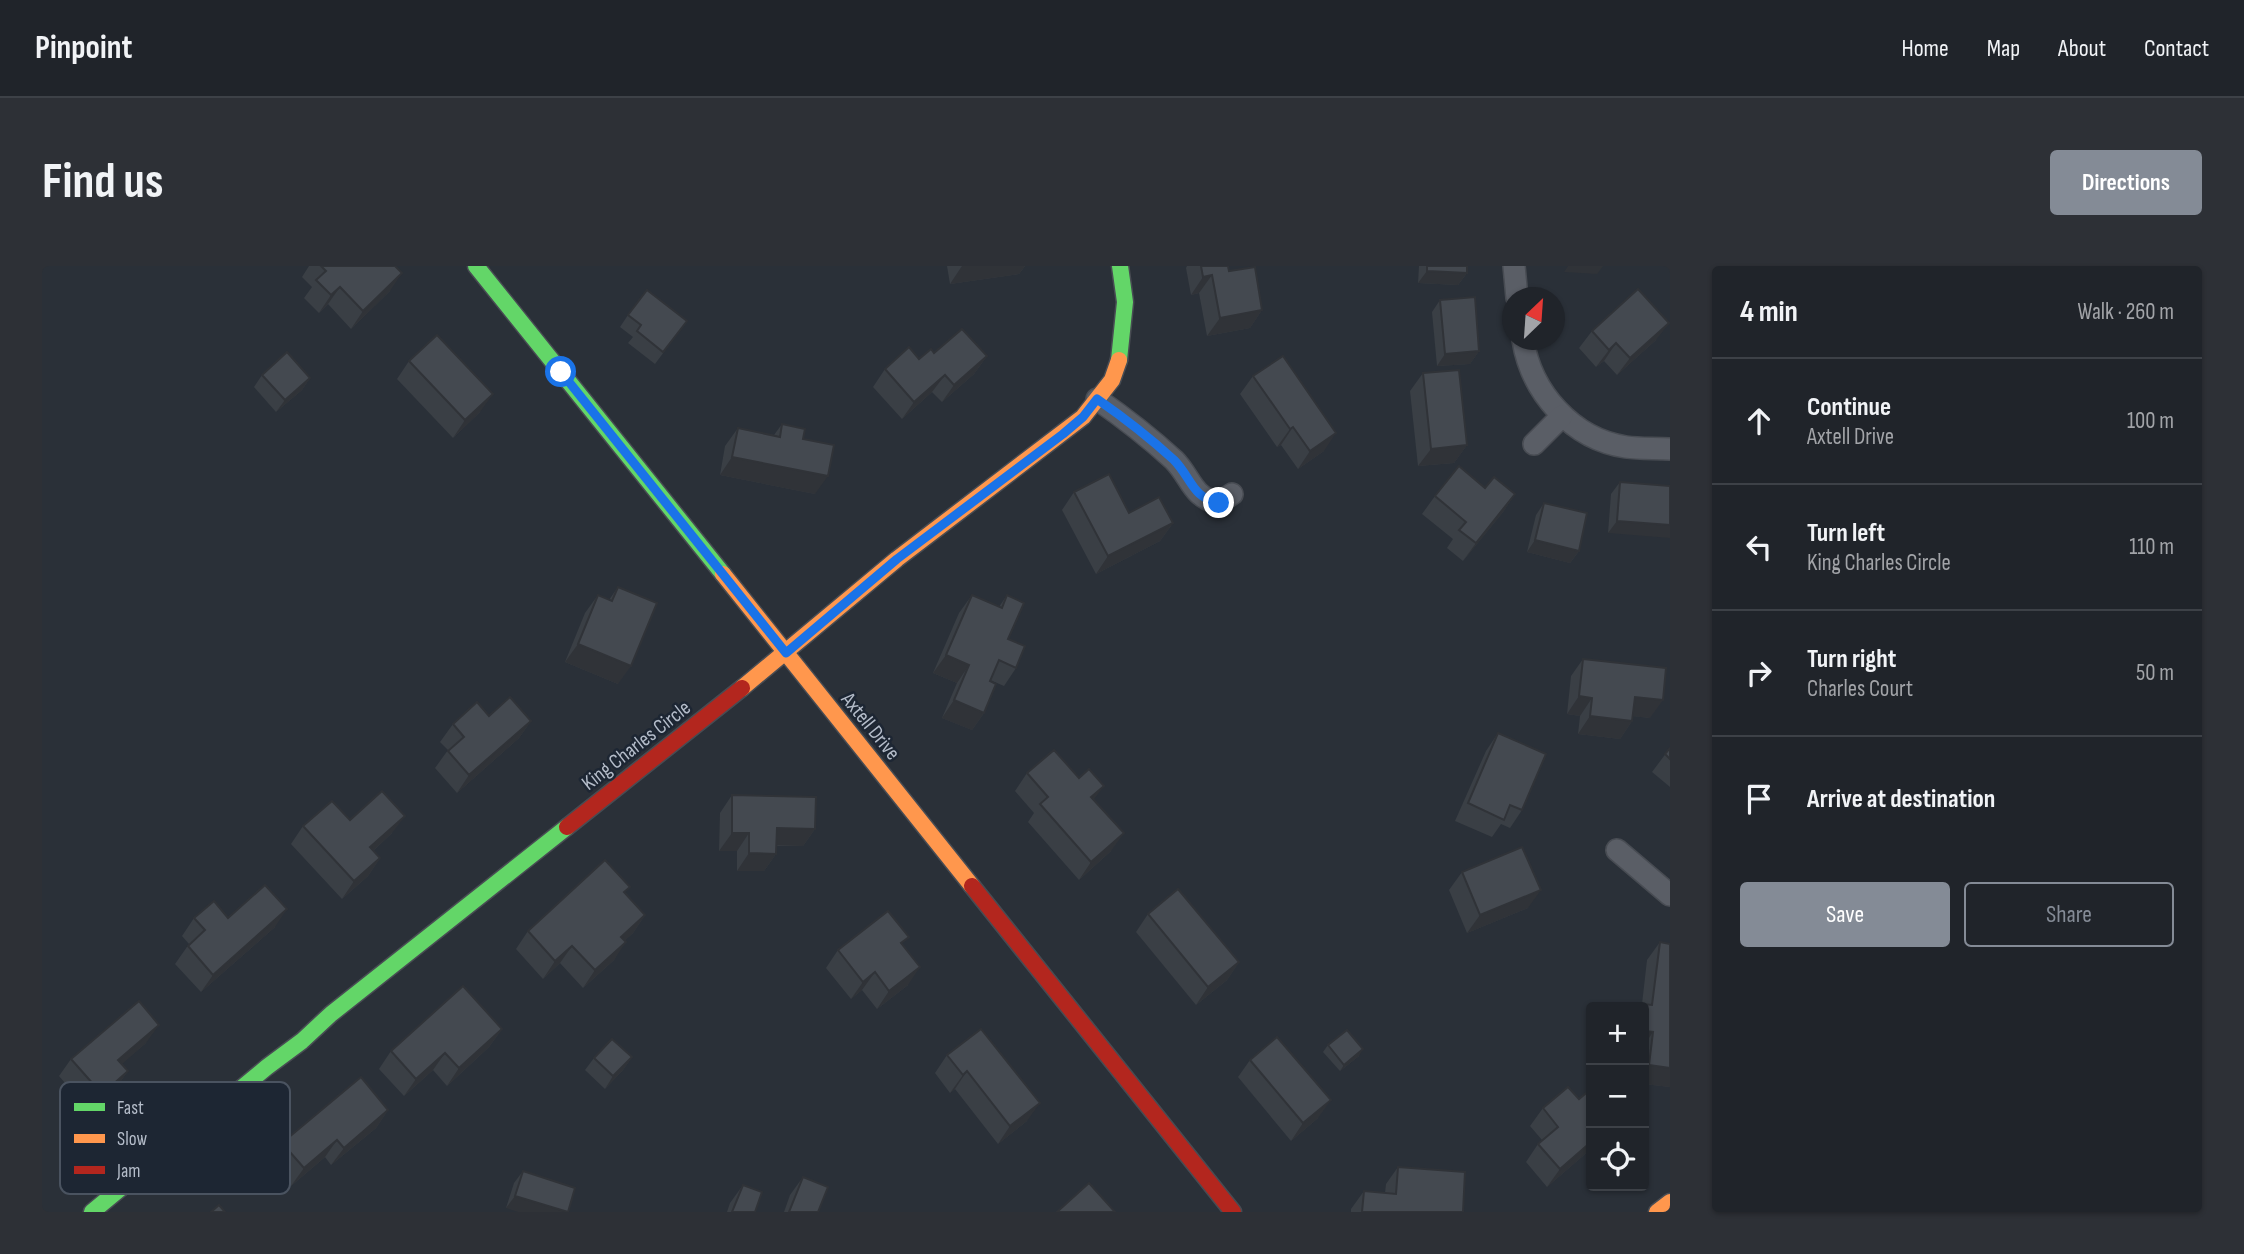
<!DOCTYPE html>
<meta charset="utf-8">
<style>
:root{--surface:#20242a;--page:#2d3036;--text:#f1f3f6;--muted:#a2a4a8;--line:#3d4147;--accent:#848b96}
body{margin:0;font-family:"Sofia Sans Condensed",sans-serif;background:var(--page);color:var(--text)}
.controls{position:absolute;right:21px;bottom:21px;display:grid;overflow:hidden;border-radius:7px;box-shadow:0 2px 5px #0004}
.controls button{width:63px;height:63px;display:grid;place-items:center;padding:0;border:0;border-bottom:2px solid var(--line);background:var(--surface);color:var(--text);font:35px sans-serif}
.compass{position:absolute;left:1460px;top:21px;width:63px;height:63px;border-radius:50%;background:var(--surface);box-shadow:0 2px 5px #0004;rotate:25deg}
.stop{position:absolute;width:21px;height:21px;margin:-16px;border:5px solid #1a73e8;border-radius:50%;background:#fff}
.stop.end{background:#1a73e8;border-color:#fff;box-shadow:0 2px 7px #0008}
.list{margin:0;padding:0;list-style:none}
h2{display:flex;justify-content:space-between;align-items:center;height:91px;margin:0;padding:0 28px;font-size:30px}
h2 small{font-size:23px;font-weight:400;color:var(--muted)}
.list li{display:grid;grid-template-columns:46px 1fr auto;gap:21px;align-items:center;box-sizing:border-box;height:126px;padding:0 28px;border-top:2px solid var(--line)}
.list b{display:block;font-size:26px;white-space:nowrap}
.list p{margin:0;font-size:23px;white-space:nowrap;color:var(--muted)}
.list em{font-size:23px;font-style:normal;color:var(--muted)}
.actions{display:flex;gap:14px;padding:21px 28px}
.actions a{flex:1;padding:16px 0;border:2px solid var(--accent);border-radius:7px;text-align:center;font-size:24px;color:var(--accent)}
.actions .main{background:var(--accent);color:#fff}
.icon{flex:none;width:38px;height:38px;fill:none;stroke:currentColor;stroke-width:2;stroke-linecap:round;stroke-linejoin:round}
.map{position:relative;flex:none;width:1628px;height:946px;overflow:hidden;border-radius:7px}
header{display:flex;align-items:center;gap:42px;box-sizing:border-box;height:98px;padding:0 35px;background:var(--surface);border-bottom:2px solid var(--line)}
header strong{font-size:33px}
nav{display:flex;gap:38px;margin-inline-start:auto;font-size:24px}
.intro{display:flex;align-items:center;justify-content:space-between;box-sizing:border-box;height:168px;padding:0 42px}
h1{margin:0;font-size:49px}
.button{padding:18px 32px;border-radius:7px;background:var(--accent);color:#fff;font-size:24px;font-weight:700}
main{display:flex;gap:42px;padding:0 42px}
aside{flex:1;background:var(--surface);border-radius:7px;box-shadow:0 2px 5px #0004}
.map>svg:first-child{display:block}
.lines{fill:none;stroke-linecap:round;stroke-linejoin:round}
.street-casing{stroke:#484c53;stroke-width:24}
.fast-casing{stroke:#484c53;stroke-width:19}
.slow-casing{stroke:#484c53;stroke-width:19}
.jam-casing{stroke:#484c53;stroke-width:19}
.street{stroke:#5a5e66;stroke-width:21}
.fast{stroke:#63d668;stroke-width:16}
.slow{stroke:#ff974d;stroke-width:16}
.jam{stroke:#b3261e;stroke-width:16}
.wall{fill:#3a3f45}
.shaded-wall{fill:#303338}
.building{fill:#444950;stroke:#303338;stroke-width:2}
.route{stroke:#1a73e8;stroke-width:9}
.labels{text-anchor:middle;stroke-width:5;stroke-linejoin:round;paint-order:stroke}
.street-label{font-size:21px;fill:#b4bcc9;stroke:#1d2633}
.key{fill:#1d2633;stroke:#4a5360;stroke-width:2}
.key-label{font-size:19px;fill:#b4bcc9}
</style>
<header>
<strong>Pinpoint</strong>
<nav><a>Home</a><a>Map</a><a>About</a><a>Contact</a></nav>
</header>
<div class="intro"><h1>Find us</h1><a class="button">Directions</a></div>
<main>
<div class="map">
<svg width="1628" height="946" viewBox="0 0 1628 946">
<rect width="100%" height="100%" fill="#2a3038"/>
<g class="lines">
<defs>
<g id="street">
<polyline points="1472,0 1475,32"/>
<path d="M1481,74C1489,126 1530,173 1584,181C1598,183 1614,182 1628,183"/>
<path d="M1055,133C1081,151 1108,172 1132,194C1149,211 1150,232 1177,237L1190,228"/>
<polyline points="1492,178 1520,150"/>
<polyline points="1575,584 1628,629"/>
</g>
<g id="fast">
<polyline points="434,0 681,308"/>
<polyline points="1077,94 1083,36 1078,0"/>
<polyline points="50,946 225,801 260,775 289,748 525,561"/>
</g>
<g id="slow">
<polyline points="681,308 930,620"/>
<polyline points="700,422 855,293 1041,151 1070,114 1077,94"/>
<polyline points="1615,946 1628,936"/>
</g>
<g id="jam">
<polyline points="525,561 700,422"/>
<polyline points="930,620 1191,946"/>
</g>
</defs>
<use href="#street" class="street-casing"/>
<use href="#fast" class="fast-casing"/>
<use href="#slow" class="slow-casing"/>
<use href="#jam" class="jam-casing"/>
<use href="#street" class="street"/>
<use href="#fast" class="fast"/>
<use href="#slow" class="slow"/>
<use href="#jam" class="jam"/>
</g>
<g class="wall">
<polygon points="267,0 353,0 348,25 309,63 286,38 277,47 262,32 270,21 260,11"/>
<polygon points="905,0 983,0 977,8 908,18"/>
<polygon points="1145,0 1186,0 1187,5 1220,44 1208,62 1165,70 1157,27 1149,29 1144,2"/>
<polygon points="1377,0 1425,0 1425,7 1416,19 1376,17"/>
<polygon points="1398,34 1437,85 1428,98 1395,100 1390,46"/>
<polygon points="586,49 645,55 613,98 586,77 591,71 578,61"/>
<polygon points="1550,65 1614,74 1575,109 1562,95 1554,101 1537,82"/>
<polygon points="892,87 945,90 932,108 900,136 890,126 860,153 831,121 843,103"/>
<polygon points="367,95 438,146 411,172 355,113"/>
<polygon points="1381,107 1425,179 1412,197 1376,200 1368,125"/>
<polygon points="220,109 268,112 260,124 234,146 212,121"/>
<polygon points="1211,110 1282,185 1256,203 1239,179 1235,181 1198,128"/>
<polygon points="740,158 761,173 773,228 678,209 683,180 696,162 732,169"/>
<polygon points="1578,216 1628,220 1566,267 1569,228"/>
<polygon points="1032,226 1087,247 1131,257 1118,275 1054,308 1020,244"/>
<polygon points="1473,228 1461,246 1421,295 1405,282 1411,273 1380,248 1393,230"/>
<polygon points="1502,237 1537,285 1528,297 1485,286 1494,249"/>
<polygon points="576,321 576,418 523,396 543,347 556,329 567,334"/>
<polygon points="930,329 957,341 965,329 966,373 974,402 962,420 948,414 942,447 930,464 900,452 915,417 891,407 917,347"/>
<polygon points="1541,393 1608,452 1591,450 1590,455 1578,473 1536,468 1538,450 1525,448 1529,410"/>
<polygon points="447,450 489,455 477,472 415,527 393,502 406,484 398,476 411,458"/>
<polygon points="1456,467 1480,544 1468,562 1459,558 1450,571 1413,555 1444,485"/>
<polygon points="1628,482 1628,521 1610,506"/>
<polygon points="985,507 1069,585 1037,614 986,556 992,547 973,525"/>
<polygon points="690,529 773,563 761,580 734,580 734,588 722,605 695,605 695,585 677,585 678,547"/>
<polygon points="308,554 350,567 331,585 338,592 326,610 300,633 249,578 261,560"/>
<polygon points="1420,606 1486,642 1425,667 1407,624"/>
<polygon points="583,627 603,649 591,667 583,674 572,694 541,722 518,697 501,713 474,683 486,665"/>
<polygon points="1106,648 1197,696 1185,714 1154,739 1094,666"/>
<polygon points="152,652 186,652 233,661 159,726 133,698 147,678 140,670"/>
<polygon points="1618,676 1628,678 1628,821 1602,818 1602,741 1588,741 1591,737 1600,738 1605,694"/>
<polygon points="861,680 866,719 835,743 820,724 809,733 784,702 796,684"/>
<polygon points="460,763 447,781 405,820 391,804 362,830 337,803 349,785"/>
<polygon points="104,777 79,798 86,805 73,823 47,845 17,810 29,793"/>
<polygon points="1286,779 1317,790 1298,805 1281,786"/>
<polygon points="905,789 985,855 956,878 913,823 908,827 893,807"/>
<polygon points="590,791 581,804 563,823 543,804 552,792"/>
<polygon points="1208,794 1276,852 1249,875 1196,811"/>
<polygon points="1537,833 1549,883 1505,921 1484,896 1496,878 1500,874 1488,860 1501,842"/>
<polygon points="346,844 334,862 289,899 283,891 249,920 228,895 240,877"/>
<polygon points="1356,901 1421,946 1309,946 1309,943 1322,925 1343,927 1344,918"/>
<polygon points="481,905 533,922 464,942 472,917"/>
<polygon points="761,911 776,946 742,946 748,929"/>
<polygon points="701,919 713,946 685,946 688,937"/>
</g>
<g class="shaded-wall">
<polygon points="920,0 983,0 977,8 908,18"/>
<polygon points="1526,0 1561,0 1555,8 1522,6"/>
<polygon points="1385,5 1425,7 1416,19 1376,17"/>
<polygon points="360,7 348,25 309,63 321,45"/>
<polygon points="1170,9 1157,27 1149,29 1161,11"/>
<polygon points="298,21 286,38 277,47 289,29"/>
<polygon points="1220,44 1208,62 1165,70 1178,52"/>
<polygon points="1627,57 1614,74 1575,109 1588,92"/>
<polygon points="1574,77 1562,95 1554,101 1567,84"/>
<polygon points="1437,85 1428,98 1395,100 1403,88"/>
<polygon points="945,90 932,108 900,136 912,119"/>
<polygon points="903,109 890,126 860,153 872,136"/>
<polygon points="268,112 260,124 234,146 243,134"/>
<polygon points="451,128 438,146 411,172 423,154"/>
<polygon points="1251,161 1239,179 1235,181 1248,163"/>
<polygon points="1294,167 1282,185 1256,203 1268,185"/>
<polygon points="1425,179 1412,197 1376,200 1389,183"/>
<polygon points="690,191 786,210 773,228 678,209"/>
<polygon points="1473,228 1461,246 1421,295 1434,277"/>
<polygon points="1575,255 1628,259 1628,272 1566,267"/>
<polygon points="1131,257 1118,275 1054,308 1066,290"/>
<polygon points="1493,274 1537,285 1528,297 1485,286"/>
<polygon points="536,378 589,400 576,418 523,396"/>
<polygon points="904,389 927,399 915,417 891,407"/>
<polygon points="1537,430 1550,432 1538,450 1525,448"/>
<polygon points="1593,431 1621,434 1608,452 1580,449"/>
<polygon points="912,434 942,447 930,464 900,452"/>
<polygon points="1548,450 1590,455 1578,473 1536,468"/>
<polygon points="489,455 477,472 415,527 427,509"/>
<polygon points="1062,520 1049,537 1049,531"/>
<polygon points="363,550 350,567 316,599 328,581"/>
<polygon points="735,562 773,563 761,580 722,579"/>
<polygon points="690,567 707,567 695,585 677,585"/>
<polygon points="1082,567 1069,585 1037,614 1049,596"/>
<polygon points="707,587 734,588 722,605 695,605"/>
<polygon points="338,592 326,610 300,633 312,615"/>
<polygon points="1499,624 1486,642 1425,667 1438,649"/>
<polygon points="245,643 233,661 159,726 171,709"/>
<polygon points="603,649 591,667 567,689 579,671"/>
<polygon points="584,676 572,694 541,722 553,704"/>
<polygon points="530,680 518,697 501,713 513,695"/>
<polygon points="1197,696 1185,714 1154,739 1166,721"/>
<polygon points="878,701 866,719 835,743 847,725"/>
<polygon points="833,706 820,724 809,733 821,716"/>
<polygon points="117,759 104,777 64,812 76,794"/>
<polygon points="460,763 447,781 405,820 417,802"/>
<polygon points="1602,765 1611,766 1602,779"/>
<polygon points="1321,783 1317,790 1298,805 1302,799"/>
<polygon points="403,787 391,804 362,830 374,813"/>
<polygon points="590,791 581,804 563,823 571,810"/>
<polygon points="1607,799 1628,802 1628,821 1602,818 1602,806"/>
<polygon points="86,805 73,823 47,845 60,828"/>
<polygon points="925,805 913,823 908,827 921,809"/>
<polygon points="1289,834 1276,852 1249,875 1261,857"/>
<polygon points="998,837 985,855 956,878 968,860"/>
<polygon points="346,844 334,862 289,899 302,882"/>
<polygon points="295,874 283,891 249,920 262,902"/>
<polygon points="1549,876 1549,883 1505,921 1518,903"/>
<polygon points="473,930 523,946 476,946 464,942"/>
</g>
<g class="building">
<polygon points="279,0 353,0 360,7 321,45 298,21 289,29 274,14 284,5"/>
<polygon points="1159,0 1186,0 1187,5 1213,1 1220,44 1178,52 1170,9 1161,11"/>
<polygon points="1385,0 1425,0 1425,7 1385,5"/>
<polygon points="1596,23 1627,57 1588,92 1574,77 1567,84 1550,65"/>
<polygon points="605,24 645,55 621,86 595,65 599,59 586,49"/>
<polygon points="1433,31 1437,85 1403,88 1398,34"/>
<polygon points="920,63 945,90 912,119 903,109 872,136 843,103 867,81 877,93 889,83 892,87"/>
<polygon points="395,69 451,128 423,154 367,95"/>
<polygon points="245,86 268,112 243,134 220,109"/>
<polygon points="1241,90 1294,167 1268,185 1251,161 1248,163 1211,110"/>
<polygon points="1417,104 1425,179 1389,183 1381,107"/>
<polygon points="740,158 763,163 761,173 792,179 786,210 690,191 696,162 738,171"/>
<polygon points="1417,200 1443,222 1452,211 1473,228 1434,277 1417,264 1424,256 1393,230"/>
<polygon points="1067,208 1087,247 1117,231 1131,257 1066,290 1032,226"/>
<polygon points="1578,216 1628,220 1628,259 1575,255"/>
<polygon points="1502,237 1545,247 1537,285 1493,274"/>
<polygon points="576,321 615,337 589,400 536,378 556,329 570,335"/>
<polygon points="930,329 960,342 965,329 982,337 966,373 983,380 974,402 957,394 948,415 954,418 942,447 912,434 927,399 904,389"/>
<polygon points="1541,393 1624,402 1621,434 1593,431 1590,455 1548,450 1550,432 1537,430"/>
<polygon points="468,431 489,455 427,509 406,485 422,471 411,458 435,436 447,450"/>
<polygon points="1456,467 1504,488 1480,544 1468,539 1462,554 1426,537"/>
<polygon points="1628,482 1628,493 1623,488"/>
<polygon points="1012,484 1037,512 1047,503 1062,520 1049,531 1082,567 1049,596 998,538 1006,531 985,507"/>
<polygon points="340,525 363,550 328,581 338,592 312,615 261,560 290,535 308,554"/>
<polygon points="690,529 774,531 773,563 735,562 734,588 707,587 707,567 690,567"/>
<polygon points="1480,581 1499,624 1438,649 1420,606"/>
<polygon points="563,594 588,621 582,626 603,649 579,671 584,676 553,704 530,680 513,695 486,665"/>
<polygon points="223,619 245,643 171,709 146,680 163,664 152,652 172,635 186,652"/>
<polygon points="1136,623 1197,696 1166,721 1106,648"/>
<polygon points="846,645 867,671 859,677 878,701 847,725 833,706 821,716 796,684"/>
<polygon points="1618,676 1628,678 1628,802 1607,799 1611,766 1602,765 1602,741 1590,741 1591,737 1610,739"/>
<polygon points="421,720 460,763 417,802 403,787 374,813 349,785"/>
<polygon points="97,735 117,759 76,794 86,805 60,828 29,793"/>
<polygon points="939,763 998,837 968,860 925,805 921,809 905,789"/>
<polygon points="1305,764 1321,783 1302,799 1286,779"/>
<polygon points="1235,771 1289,834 1261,857 1208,794"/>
<polygon points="570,773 590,791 571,810 552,792"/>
<polygon points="319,811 346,844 302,882 295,874 262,902 240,877"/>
<polygon points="1526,821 1537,833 1549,823 1549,876 1518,903 1496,878 1516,861 1501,842"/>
<polygon points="1356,901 1423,906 1421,946 1320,946 1322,925 1354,928"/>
<polygon points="481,905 533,922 526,946 473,930"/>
<polygon points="761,911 786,921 776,946 747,946"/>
<polygon points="1047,917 1073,946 1015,946"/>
<polygon points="701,919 720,926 713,946 690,946"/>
<polygon points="177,939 183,946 169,946"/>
</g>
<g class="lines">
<path class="route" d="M519,106L744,387L855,293L1021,168L1041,151L1055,133C1081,151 1108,172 1132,194C1149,211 1150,232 1177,237"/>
</g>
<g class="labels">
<g class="street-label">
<text transform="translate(829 460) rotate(51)" y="7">Axtell Drive</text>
<text transform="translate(594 479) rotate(-38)" y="7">King Charles Circle</text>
</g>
</g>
<rect x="18" y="816" width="230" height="112" rx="10" class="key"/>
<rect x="32" y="837" width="31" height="8" fill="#63d668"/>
<rect x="32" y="868" width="31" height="9" fill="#ff974d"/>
<rect x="32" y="900" width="31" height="8" fill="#b3261e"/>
<g class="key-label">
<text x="75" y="848">Fast</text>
<text x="75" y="879">Slow</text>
<text x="75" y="911">Jam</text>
</g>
</svg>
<div class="controls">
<button>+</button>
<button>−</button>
<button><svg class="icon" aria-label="locate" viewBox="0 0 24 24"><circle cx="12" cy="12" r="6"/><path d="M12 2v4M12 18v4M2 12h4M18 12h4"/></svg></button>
</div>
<svg class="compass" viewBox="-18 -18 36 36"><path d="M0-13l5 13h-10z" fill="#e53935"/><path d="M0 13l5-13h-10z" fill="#a2a4a8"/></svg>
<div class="stop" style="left:519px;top:106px"></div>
<div class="stop end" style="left:1177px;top:237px"></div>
</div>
<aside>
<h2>4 min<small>Walk · 260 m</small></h2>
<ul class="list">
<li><svg class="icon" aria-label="ahead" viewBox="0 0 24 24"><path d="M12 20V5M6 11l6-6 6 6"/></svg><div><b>Continue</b><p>Axtell Drive</p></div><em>100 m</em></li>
<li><svg class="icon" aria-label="left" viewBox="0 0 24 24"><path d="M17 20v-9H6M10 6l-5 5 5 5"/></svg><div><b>Turn left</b><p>King Charles Circle</p></div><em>110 m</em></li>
<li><svg class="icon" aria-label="right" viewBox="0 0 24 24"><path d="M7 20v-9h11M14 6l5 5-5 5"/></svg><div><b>Turn right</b><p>Charles Court</p></div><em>50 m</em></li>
<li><svg class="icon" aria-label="arrive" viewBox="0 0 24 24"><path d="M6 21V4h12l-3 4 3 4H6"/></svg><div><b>Arrive at destination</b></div></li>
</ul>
<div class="actions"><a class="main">Save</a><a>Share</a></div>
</aside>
</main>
